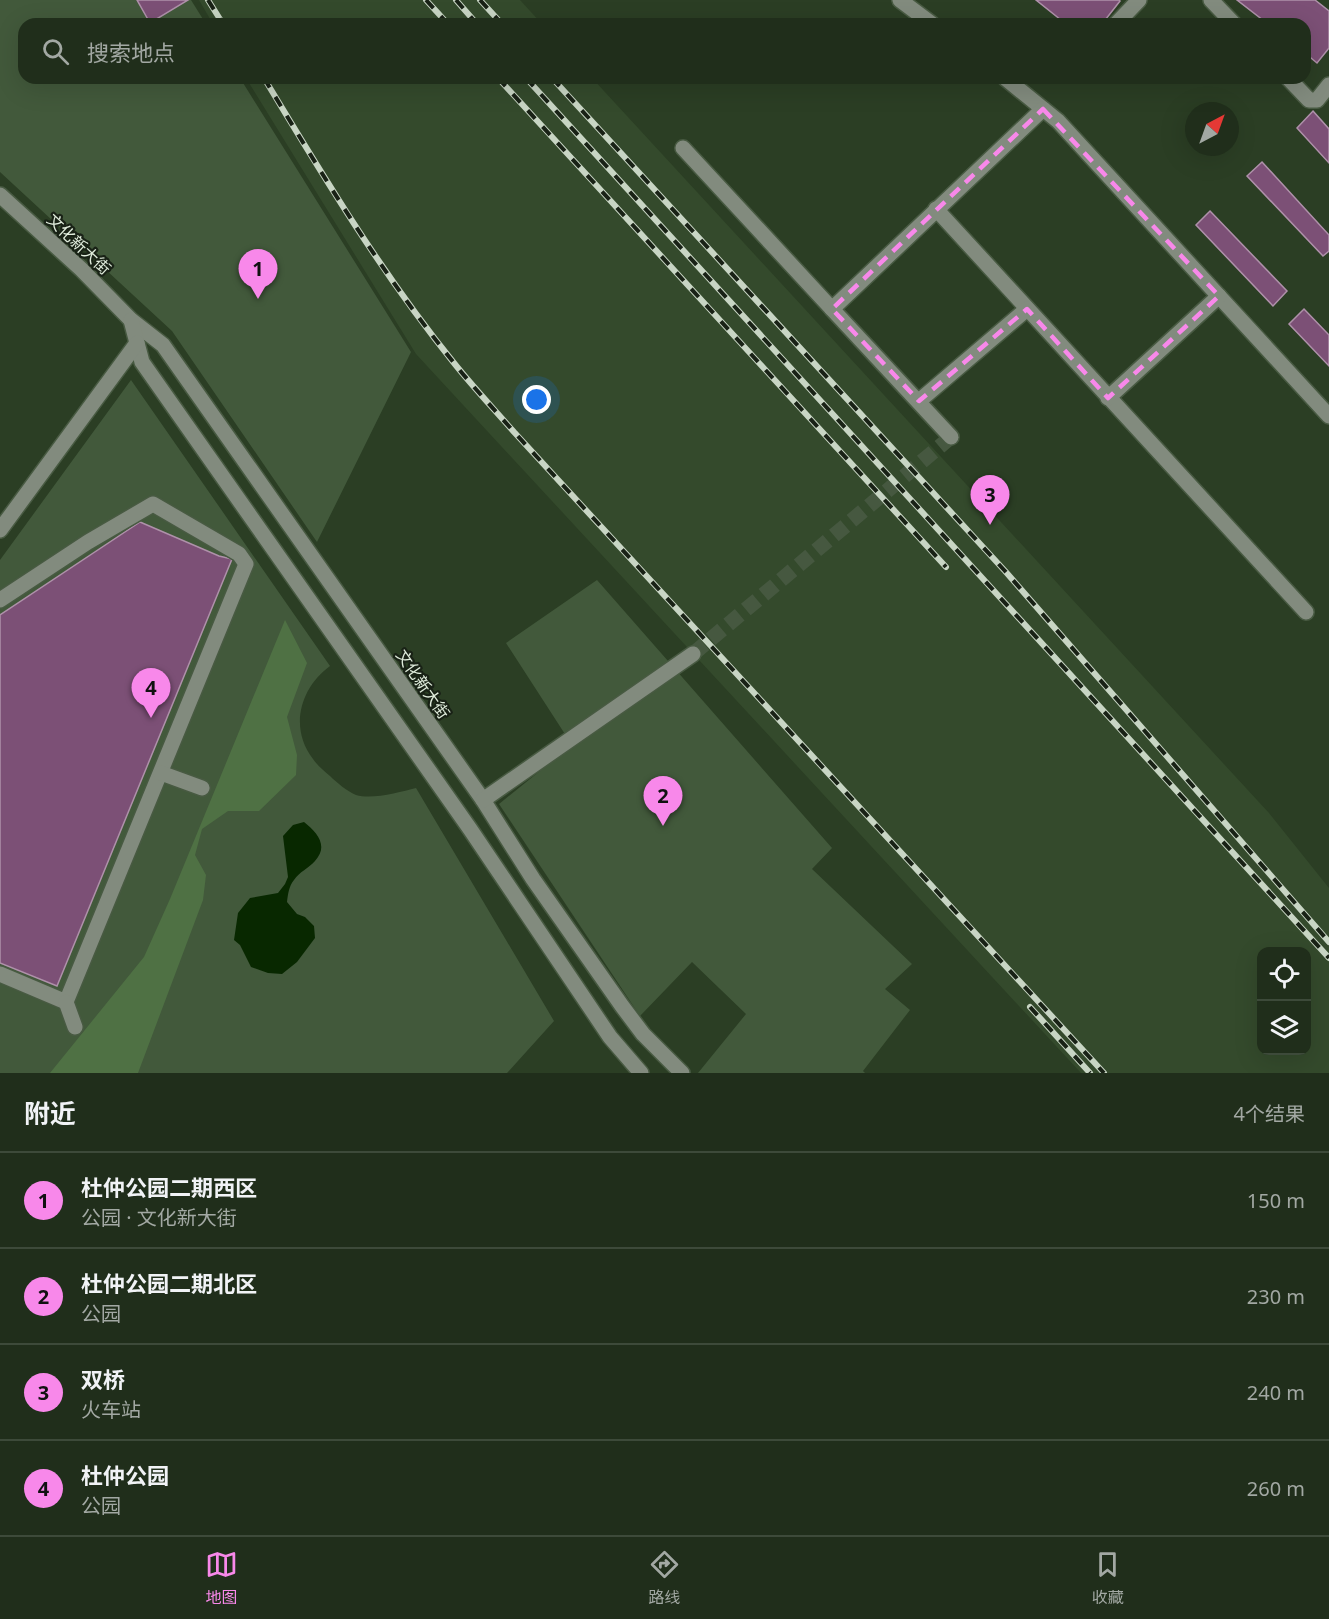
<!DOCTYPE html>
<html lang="zh">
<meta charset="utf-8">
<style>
:root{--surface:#202e1b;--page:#283624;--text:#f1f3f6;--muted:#a2a8a3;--line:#3d4a3a;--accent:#f888ea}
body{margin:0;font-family:"Noto Sans","Noto Sans SC",sans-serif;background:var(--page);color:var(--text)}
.controls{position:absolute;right:18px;bottom:18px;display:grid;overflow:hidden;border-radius:12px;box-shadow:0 6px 24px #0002}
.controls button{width:54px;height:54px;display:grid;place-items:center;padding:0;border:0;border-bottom:2px solid var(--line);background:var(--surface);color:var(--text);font:30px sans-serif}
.compass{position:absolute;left:1185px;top:102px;width:54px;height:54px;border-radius:50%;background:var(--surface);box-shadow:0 6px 24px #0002;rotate:41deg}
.you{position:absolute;left:537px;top:400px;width:21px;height:21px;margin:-15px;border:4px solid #fff;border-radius:50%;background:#1a73e8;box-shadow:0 0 0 9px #1a73e833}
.badge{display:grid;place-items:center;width:39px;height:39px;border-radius:50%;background:var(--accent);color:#111;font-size:20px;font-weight:700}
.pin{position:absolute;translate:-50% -50px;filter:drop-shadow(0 2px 3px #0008)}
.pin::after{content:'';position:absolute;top:32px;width:21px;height:18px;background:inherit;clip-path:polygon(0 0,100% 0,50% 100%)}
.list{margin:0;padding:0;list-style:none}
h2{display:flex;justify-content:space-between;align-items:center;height:78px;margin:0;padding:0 24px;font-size:26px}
h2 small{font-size:20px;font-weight:400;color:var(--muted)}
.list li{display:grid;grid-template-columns:39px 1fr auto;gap:18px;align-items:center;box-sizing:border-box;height:96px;padding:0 24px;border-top:2px solid var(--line)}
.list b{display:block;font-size:22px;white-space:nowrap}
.list p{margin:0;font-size:20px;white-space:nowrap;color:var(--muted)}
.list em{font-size:20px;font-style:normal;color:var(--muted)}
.icon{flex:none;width:33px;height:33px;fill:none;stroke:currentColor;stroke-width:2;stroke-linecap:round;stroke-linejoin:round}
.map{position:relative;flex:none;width:1329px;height:1073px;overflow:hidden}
.search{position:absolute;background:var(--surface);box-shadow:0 6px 24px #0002;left:18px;right:18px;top:18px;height:66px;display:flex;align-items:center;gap:15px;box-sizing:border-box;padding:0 21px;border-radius:18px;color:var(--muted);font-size:22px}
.sheet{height:462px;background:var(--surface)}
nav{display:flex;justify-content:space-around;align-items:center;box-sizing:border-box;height:84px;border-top:2px solid var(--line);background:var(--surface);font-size:16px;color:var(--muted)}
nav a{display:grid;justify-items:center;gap:3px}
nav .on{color:var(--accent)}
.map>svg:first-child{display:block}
.built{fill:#344a2c;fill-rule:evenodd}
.green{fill:#42593b}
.forest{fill:#4f7144}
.water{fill:#082800}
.building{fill:#7c5076;stroke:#af91aa;stroke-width:1.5}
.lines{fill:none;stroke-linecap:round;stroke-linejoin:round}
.minor-tunnel{stroke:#465840;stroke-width:15;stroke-dasharray:15 8;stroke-linecap:butt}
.minor-casing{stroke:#485a42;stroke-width:18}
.minor{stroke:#828b7e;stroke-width:15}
.rail-casing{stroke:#c8d5c4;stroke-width:6}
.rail{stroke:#192216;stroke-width:4;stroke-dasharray:11;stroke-linecap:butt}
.marked{fill:none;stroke:#f888ea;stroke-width:4.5;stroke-dasharray:12 8;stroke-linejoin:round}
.labels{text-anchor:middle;stroke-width:4.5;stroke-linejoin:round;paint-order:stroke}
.street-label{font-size:16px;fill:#e1eddd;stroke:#192216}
</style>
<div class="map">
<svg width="1329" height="1073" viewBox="0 0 1329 1073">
<rect width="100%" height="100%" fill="#2b3e24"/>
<g class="built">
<polygon points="199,0 520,0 542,24 213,24"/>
<path d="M246,78H592L1269,813L1329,888V1073H1081L416,354ZM1262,951H1306V1050H1262Z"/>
</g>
<g class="green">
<polygon points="0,0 191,0 206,24 24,24 24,78 240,78 411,352 317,542 172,331 0,172"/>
<path d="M131,380L330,666C300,688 289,728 313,759C317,765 324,771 330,776C336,782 348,792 356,795C372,800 400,792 416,788L554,1021L507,1073H0V560Z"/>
<polygon points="597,580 832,848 812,869 912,964 885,989 910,1010 863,1071 865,1073 698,1073 746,1014 692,962 640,1016 499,804 572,745 506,643"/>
</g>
<polygon class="forest" points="285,620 307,663 287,717 297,755 296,775 259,811 228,811 202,829 195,855 206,875 203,900 138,1073 50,1073 144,957 170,899"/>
<path class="water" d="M304,822C317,832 329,846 315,861C309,868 299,872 294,880C289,886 288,894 287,902L297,914L305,917L314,926L315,938L297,962L282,974L268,973L251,967L240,945L234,940L238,913L250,898L278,893L285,884L288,877L283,836L293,825Z"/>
<g class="building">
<polygon points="137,0 188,0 150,23"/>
<polygon points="1036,0 1119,0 1120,1 1102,24 1066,24"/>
<polygon points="1237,0 1315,0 1329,11 1329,48 1317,63 1305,53 1305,24 1268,24"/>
<polygon points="1313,111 1329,129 1329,163 1297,128"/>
<polygon points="1262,162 1329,235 1329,251 1323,256 1247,176"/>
<polygon points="1210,211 1287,291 1273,306 1196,225"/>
<polygon points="1304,309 1329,335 1329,366 1289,324"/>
<polygon points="140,522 219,556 232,559 57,986 0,963 0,615"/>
</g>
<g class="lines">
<polyline class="minor-tunnel" points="693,654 951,437"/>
<defs>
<g id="minor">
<polyline points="900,0 932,24"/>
<polyline points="1211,0 1234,24"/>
<polyline points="1116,24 1139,0"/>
<polyline points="1005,78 1058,121 1329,416"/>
<polyline points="1288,78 1309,100 1317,100 1329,85"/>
<polyline points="683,148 832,309 1043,109"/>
<polyline points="0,195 81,269 131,320 163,345 483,800 533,879 622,1006 643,1034 682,1073"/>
<polyline points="936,209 1306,612"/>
<polyline points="832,309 951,437"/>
<polyline points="131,320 142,362 470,829 610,1037 641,1073"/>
<polyline points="1108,398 1219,296"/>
<polyline points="919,401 1027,309"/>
<polyline points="0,530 137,343"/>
<polyline points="0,600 88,542 153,504 239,554 246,564 66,1002 0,974"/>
<polyline points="161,773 202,788"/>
<polyline points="483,800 693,654"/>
<polyline points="66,1002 75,1027"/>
</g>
</defs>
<use href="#minor" class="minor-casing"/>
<use href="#minor" class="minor"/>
<defs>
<g id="rail">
<polyline points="208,0 223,24"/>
<polyline points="426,0 448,24"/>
<polyline points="456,0 477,24"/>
<polyline points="480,0 502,24"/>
<path d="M264,78C323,176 382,274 454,363C473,387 494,409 514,432L1104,1073"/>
<polyline points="498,78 946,567"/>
<polyline points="526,78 1329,958"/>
<polyline points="552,78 1005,571 1329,942"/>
<polyline points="1030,1007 1090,1073"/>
</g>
</defs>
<use href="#rail" class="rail-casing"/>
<use href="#rail" class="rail"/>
</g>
<path class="marked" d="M1043,109L1219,296L1108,398L1027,309L919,401L832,309Z"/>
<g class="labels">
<g class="street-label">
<text transform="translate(79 244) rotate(43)" y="6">文化新大街</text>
<text transform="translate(423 684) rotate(55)" y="6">文化新大街</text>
</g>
</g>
</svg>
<div class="controls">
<button><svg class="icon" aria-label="locate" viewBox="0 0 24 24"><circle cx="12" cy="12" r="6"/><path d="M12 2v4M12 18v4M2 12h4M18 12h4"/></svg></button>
<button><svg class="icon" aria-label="layers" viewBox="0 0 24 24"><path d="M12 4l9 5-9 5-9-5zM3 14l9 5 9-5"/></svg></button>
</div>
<svg class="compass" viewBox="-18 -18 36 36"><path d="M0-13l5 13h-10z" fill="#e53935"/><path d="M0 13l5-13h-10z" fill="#a2a8a3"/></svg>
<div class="you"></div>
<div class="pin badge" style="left:258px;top:299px">1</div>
<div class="pin badge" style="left:663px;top:826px">2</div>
<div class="pin badge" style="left:990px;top:525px">3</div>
<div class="pin badge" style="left:151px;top:718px">4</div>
<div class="search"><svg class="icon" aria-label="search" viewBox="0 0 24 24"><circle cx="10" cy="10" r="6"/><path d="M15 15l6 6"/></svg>搜索地点</div>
</div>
<section class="sheet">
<h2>附近<small>4个结果</small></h2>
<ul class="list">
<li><span class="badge">1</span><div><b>杜仲公园二期西区</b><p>公园 · 文化新大街</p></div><em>150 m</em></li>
<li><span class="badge">2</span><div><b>杜仲公园二期北区</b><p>公园</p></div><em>230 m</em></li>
<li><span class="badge">3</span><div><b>双桥</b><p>火车站</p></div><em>240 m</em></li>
<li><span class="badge">4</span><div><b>杜仲公园</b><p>公园</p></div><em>260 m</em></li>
</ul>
</section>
<nav>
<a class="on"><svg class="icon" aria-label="map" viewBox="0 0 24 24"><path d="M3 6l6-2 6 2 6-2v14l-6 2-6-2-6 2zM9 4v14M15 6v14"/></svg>地图</a>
<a><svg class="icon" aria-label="directions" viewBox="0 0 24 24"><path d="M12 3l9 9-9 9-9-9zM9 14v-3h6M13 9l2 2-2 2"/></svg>路线</a>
<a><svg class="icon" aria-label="saved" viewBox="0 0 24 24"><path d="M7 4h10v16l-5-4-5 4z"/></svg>收藏</a>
</nav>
